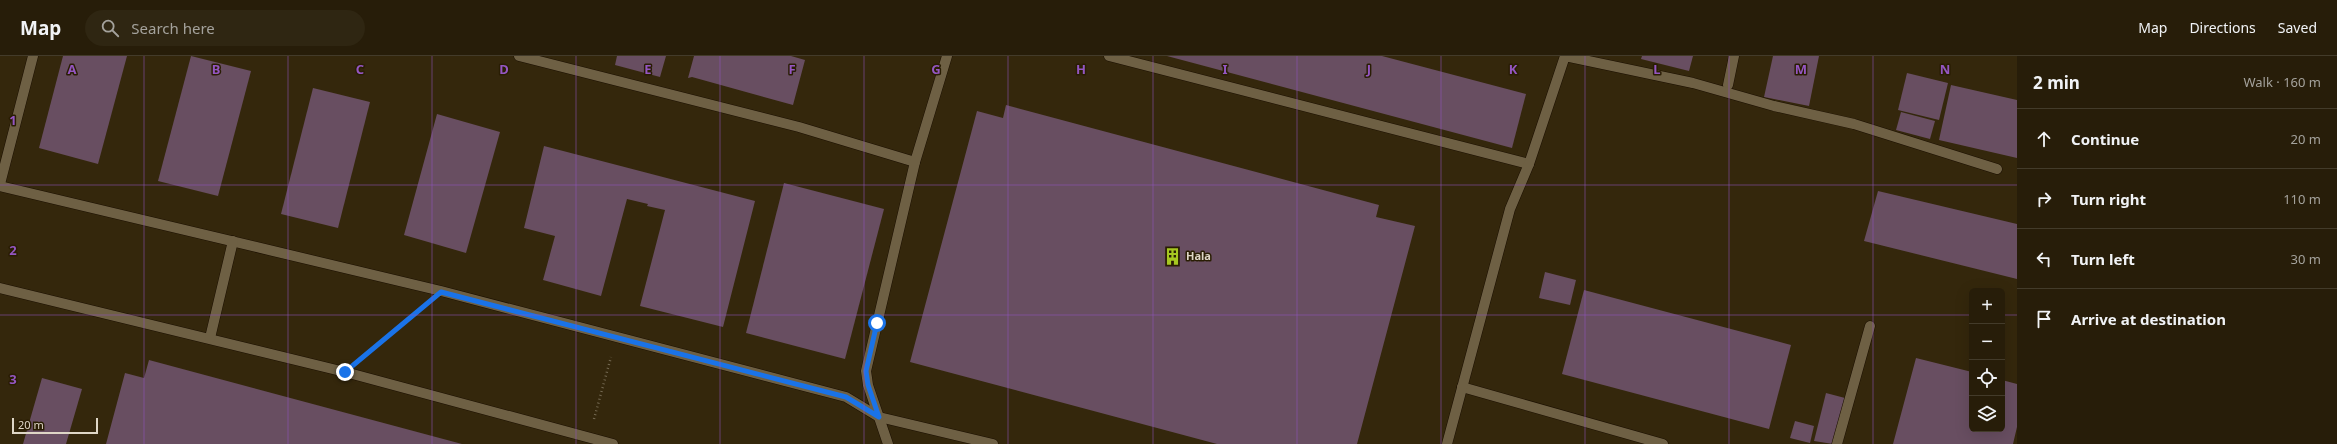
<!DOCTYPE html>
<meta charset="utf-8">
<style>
:root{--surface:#271d09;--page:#2f2612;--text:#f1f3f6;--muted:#a4a29c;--line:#433b2a}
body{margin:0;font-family:"Noto Sans",sans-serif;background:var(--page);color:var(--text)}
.controls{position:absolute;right:12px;bottom:12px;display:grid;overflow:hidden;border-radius:6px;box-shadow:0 4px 16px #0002}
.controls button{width:36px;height:36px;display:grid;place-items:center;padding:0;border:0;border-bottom:1px solid var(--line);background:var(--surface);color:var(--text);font:20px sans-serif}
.scale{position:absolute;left:12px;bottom:10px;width:86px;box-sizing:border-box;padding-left:4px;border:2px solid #ded6c6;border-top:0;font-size:11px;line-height:14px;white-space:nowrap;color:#ded6c6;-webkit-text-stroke:3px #291d03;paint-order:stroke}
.stop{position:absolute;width:12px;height:12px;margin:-9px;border:3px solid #1a73e8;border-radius:50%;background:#fff}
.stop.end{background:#1a73e8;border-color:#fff;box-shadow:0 1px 4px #0008}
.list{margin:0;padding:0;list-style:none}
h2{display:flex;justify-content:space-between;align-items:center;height:52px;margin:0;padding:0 16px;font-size:17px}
h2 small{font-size:13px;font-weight:400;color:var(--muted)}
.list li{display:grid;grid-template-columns:26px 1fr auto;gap:12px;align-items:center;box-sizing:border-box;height:60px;padding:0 16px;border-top:1px solid var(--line)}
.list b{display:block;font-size:15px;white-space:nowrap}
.list em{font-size:13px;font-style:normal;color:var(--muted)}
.icon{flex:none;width:22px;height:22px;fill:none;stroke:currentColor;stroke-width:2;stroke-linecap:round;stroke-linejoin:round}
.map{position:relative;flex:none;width:2017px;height:388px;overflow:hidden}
header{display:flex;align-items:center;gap:24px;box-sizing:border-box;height:56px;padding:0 20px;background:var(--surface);border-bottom:1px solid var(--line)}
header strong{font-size:19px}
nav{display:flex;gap:22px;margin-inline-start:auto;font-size:14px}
.search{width:280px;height:36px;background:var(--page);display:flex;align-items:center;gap:10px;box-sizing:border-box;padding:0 14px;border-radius:22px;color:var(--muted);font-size:15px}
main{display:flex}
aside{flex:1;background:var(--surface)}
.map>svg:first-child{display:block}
.building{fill:#684e61}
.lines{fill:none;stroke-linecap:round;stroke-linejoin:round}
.minor-casing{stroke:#1b0f00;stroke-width:11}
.path{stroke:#736851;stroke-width:2.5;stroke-dasharray:1 3;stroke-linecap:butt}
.minor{stroke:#6e6044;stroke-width:10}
.route{stroke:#1a73e8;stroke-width:5}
.grid{fill:none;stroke:#9456c1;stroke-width:1;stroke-opacity:0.55}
.labels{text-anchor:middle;stroke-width:3;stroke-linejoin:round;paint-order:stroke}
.poi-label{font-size:11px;font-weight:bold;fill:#ded6c6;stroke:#291d03;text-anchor:start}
.grid-label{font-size:13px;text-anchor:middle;font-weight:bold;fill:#9456c1;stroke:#291d03;stroke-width:3;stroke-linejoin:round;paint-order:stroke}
</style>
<header>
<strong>Map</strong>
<div class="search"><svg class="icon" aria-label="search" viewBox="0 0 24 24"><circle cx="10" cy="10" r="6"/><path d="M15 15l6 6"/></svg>Search here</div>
<nav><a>Map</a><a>Directions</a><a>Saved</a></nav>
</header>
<main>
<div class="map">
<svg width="2017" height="388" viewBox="0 0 2017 388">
<rect width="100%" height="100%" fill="#34270c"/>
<g class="building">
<polygon points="63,0 127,0 98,108 39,92"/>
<polygon points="191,0 251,15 218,140 158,125"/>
<polygon points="617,0 666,0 660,21 615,9"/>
<polygon points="694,0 791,0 805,4 793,49 692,21 688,22"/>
<polygon points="1167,0 1382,0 1526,38 1512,92"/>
<polygon points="1642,0 1693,0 1689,15 1641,3"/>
<polygon points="1773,0 1819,0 1809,50 1764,41"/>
<polygon points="1907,17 1948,27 1939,64 1898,54"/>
<polygon points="1951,29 2017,44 2017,102 1939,84"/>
<polygon points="313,32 370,46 338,172 281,158"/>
<polygon points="1006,49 1379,149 1376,161 1415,170 1357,388 1217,388 910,306 977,55 1003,62"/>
<polygon points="1901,56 1935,65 1930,83 1896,74"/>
<polygon points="437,58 500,76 466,197 404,179"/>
<polygon points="544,90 755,145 723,271 640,250 665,154 647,150 648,148 627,143 601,240 543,224 555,180 524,172"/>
<polygon points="784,127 884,153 845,303 746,277"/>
<polygon points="1878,135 2017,168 2017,223 1864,185"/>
<polygon points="1545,216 1576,224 1570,249 1539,242"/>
<polygon points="1584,234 1791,289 1769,373 1562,318"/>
<polygon points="1916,302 1972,316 1972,373 2002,373 2002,324 2017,328 2017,371 2013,388 1893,388"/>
<polygon points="149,304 462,388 106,388 125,317 144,322"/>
<polygon points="42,322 82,333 66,388 23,388"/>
<polygon points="1826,337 1845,342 1833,388 1814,385"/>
<polygon points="1795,365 1814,370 1810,387 1790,382"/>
</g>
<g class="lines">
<defs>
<g id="minor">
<polyline points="519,0 799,71 915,106"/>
<polyline points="1109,0 1529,108"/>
<polyline points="1728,29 1734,0"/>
<polyline points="0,128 33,0"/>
<polyline points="0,130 441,235 846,341 879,361 993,388"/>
<polyline points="0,232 345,316 613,388"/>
<polyline points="210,282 233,185"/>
<polyline points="1462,331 1663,388"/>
<polyline points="888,388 868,329 866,315 915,106 947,0"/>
<polyline points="1447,388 1510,153 1529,108 1565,0 1693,27 1774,50 1854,68 1997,113"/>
<polyline points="1837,388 1870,270"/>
</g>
</defs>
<use href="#minor" class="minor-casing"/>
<g class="path">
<polyline points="363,300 423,251"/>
<polyline points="594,363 611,301"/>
</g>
<use href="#minor" class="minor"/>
</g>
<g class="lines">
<polyline class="route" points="345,316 441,236 846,341 879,361 868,329 866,315 877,267"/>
</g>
<path class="grid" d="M144,0V388M288,0V388M432,0V388M576,0V388M720,0V388M864,0V388M1008,0V388M1153,0V388M1297,0V388M1441,0V388M1585,0V388M1729,0V388M1873,0V388M0,129H2017M0,259H1972M2002,259H2017"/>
<defs>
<symbol id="building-bare" viewBox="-9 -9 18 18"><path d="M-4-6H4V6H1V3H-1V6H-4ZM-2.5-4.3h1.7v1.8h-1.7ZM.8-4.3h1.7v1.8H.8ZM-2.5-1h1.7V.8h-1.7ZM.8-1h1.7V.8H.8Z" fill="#a6c821" stroke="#291d03" stroke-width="2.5" paint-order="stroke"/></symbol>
</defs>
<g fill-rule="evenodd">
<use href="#building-bare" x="1160" y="188" width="25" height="25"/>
</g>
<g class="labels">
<g class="poi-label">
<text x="1186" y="204">Hala</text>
</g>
</g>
<g class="grid-label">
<text x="72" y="18">A</text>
<text x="216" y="18">B</text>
<text x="360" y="18">C</text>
<text x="504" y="18">D</text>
<text x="648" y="18">E</text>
<text x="792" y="18">F</text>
<text x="936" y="18">G</text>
<text x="1081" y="18">H</text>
<text x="1225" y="18">I</text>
<text x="1369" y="18">J</text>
<text x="1513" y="18">K</text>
<text x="1657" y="18">L</text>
<text x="1801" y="18">M</text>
<text x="1945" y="18">N</text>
<text x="13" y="69">1</text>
<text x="13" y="199">2</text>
<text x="13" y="328">3</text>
</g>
</svg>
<div class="controls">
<button>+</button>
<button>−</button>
<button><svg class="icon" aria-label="locate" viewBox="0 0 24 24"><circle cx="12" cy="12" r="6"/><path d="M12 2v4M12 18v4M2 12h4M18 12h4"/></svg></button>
<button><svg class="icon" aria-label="layers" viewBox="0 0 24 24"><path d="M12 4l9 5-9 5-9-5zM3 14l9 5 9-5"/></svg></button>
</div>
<div class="scale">20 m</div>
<div class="stop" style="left:877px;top:267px"></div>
<div class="stop end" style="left:345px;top:316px"></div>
</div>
<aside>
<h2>2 min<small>Walk · 160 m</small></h2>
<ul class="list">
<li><svg class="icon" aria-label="ahead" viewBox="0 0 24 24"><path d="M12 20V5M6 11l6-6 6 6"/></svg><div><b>Continue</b></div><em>20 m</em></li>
<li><svg class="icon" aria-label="right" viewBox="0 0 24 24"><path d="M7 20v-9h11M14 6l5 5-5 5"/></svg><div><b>Turn right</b></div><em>110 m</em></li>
<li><svg class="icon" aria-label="left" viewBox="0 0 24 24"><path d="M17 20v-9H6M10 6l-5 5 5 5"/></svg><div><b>Turn left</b></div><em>30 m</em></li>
<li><svg class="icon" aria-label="arrive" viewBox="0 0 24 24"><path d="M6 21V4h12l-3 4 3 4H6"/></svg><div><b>Arrive at destination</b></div></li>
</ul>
</aside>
</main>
